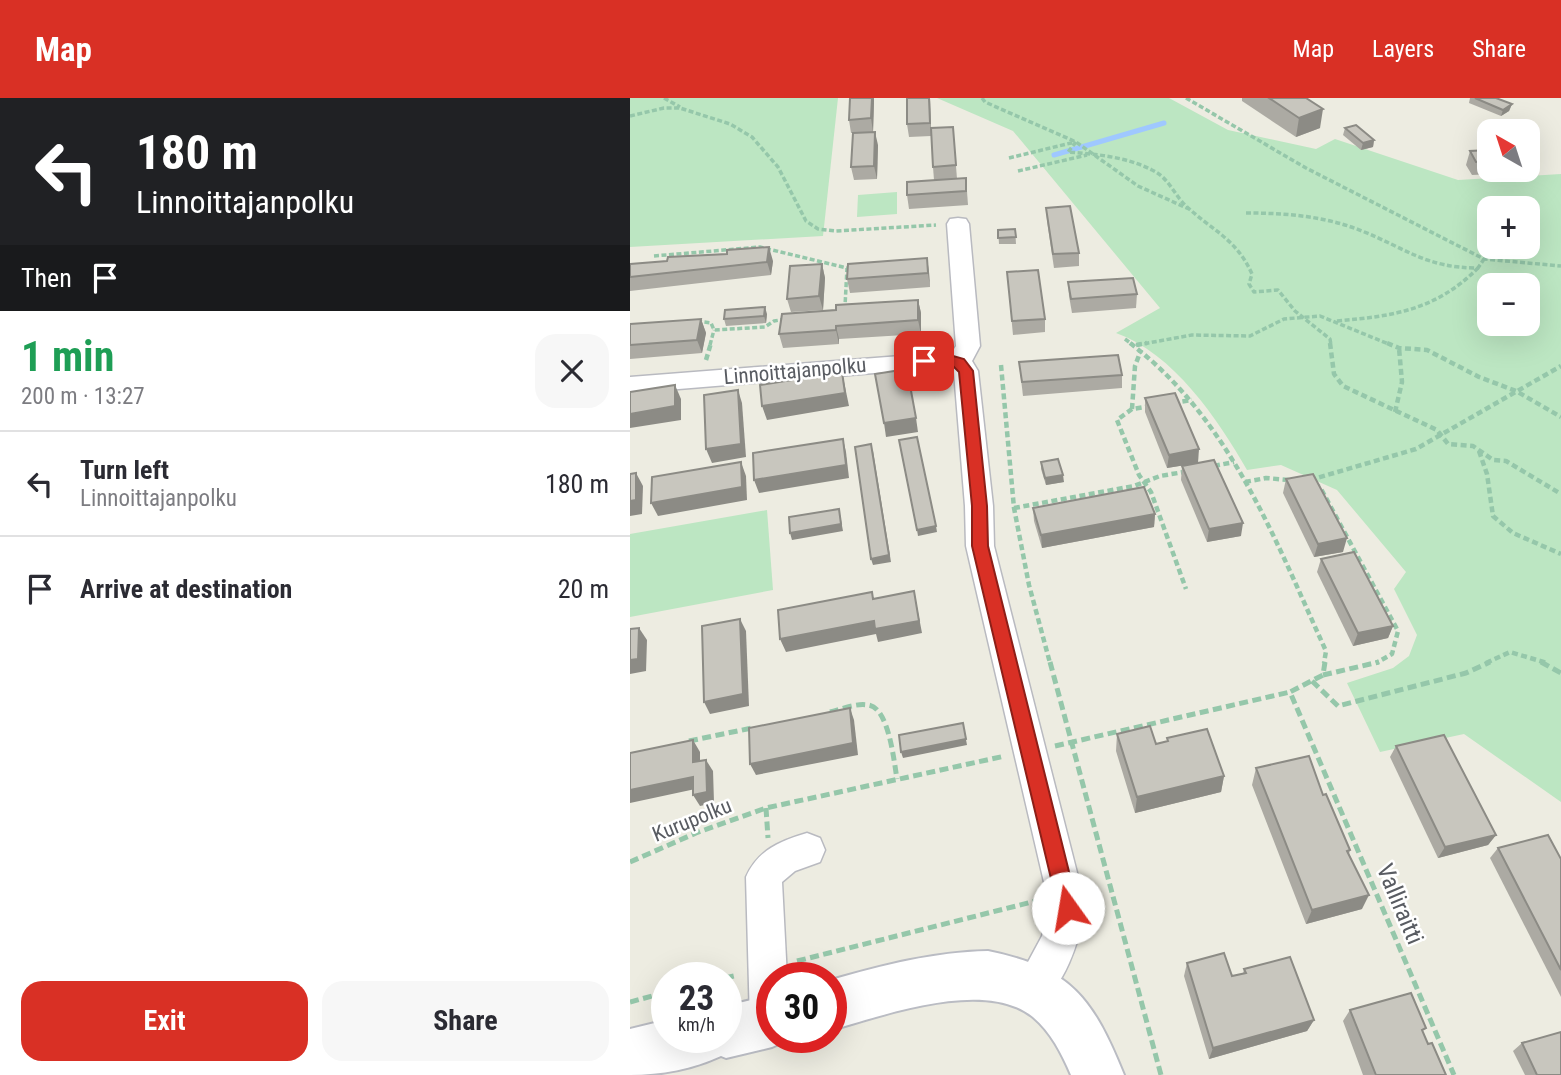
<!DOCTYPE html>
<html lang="en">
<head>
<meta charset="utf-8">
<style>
	body { margin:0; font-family:"Roboto Condensed",sans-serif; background:#f7f7f7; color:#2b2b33; height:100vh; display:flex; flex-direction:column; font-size:26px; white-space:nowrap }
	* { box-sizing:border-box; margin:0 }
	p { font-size:23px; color:#7c7c81 }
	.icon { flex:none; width:38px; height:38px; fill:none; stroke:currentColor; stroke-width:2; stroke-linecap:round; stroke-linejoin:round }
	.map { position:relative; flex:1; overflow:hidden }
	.side { display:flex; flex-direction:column; background:#fff; width:630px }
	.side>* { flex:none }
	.banner { background:#202124; color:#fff; overflow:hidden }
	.needle { width:46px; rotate:321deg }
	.tools { position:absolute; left:847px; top:21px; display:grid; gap:14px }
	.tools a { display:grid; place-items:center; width:63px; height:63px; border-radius:14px; background:#fff; box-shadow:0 7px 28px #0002; font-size:35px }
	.speed { position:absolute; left:21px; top:864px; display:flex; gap:14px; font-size:35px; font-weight:700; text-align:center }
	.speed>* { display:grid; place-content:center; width:91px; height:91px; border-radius:50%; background:#fff; box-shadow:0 7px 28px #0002; line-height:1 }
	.speed small { font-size:18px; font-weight:400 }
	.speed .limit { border:10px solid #d22; background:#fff; color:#111 }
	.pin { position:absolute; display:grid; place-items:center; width:60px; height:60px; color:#fff; margin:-30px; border-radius:14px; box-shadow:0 4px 10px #0006 }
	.me { position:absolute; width:77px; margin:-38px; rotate:347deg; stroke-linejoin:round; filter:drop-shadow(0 0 5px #0008) }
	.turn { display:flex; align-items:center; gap:24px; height:147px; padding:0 21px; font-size:32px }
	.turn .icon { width:91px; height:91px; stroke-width:2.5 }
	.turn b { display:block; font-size:49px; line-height:60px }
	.then { display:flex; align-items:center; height:66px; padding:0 21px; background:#0003; gap:14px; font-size:26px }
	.round { display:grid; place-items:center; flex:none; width:74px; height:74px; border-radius:21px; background:#f7f7f7 }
	.overview { display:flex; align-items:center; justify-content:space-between; height:119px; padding:0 21px }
	h1 { font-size:42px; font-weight:700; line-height:52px; color:#1e9e55 }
	.cta { display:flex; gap:14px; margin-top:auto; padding:14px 21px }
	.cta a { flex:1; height:80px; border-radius:21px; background:#d93025; color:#fff; font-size:28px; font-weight:700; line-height:80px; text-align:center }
	.cta a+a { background:#f7f7f7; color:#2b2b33 }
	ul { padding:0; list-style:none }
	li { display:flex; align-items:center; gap:21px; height:105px; padding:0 21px; border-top:2px solid #e1e1e2 }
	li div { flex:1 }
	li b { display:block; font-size:26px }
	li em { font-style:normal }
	header { display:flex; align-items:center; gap:42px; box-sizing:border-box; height:98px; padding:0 35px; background:#d93025; color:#fff }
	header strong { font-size:33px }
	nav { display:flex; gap:38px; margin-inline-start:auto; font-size:24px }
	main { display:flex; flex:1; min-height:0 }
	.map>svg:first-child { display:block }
	.green { fill:#bce6c2; fill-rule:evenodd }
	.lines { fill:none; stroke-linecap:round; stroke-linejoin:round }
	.stream { stroke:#9fc8ff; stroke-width:5 }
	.street-casing { stroke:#b9bac0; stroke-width:3 }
	.secondary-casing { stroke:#babcc3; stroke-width:4 }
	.path-far2 { stroke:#95c7aa; stroke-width:3.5; stroke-dasharray:5 2.5; stroke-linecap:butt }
	.path-far1 { stroke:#95c7aa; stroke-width:4.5; stroke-dasharray:6 3.5; stroke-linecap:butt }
	.path { stroke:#95c7aa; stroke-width:5; stroke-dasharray:9 4.5; stroke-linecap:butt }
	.street { fill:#fff; fill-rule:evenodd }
	.secondary { fill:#fff; fill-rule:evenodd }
	.wall { fill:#acaaa3 }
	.shaded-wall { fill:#8c8b85 }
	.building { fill:#c8c6be; stroke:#8c8b85; stroke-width:2 }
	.route { fill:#d93025; stroke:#8d1f18; stroke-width:2 }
	.labels { text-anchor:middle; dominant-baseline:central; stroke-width:5; stroke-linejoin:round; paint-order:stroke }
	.street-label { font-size:21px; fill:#595c62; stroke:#fff }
	.near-street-label { font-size:24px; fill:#595c62; stroke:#fff }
</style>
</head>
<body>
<header>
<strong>Map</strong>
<nav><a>Map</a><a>Layers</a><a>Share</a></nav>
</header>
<main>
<section class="side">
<div class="banner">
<div class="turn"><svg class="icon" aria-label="left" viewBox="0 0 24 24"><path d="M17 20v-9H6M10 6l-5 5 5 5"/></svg><div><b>180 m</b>Linnoittajanpolku</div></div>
<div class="then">Then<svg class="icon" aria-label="arrive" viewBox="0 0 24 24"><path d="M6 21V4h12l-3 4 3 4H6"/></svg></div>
</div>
<div class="overview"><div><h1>1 min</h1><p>200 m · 13:27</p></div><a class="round"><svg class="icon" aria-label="close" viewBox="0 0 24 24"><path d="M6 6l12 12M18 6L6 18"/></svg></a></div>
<ul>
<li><svg class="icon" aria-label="left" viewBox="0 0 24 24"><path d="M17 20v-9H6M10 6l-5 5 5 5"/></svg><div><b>Turn left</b><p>Linnoittajanpolku</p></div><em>180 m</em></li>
<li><svg class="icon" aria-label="arrive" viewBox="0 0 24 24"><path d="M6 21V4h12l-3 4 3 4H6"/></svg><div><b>Arrive at destination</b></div><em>20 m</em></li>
</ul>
<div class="cta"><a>Exit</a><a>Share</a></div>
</section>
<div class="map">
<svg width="931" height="977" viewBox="0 0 931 977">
	<rect width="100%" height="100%" fill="#edece1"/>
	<g class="green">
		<path d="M0 0H208L193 138 0 149Z"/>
		<path d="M307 0H539L598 32 686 51 705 41 828 82 931 76V704L834 636 750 654 717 585 763 570 779 558 787 537 764 491 776 474 707 392 651 367 617 372C588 321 543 255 486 235L530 210 383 33ZM859 110H898V149H859ZM859 187H898V226H859Z"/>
		<path d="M267 94V116L227 119 228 97Z"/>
		<path d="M137 412 143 492 0 519V436Z"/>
	</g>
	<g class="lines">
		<path class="stream" d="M424 57 534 25"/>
		<g class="street-casing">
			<g id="street">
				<path d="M328 120 336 121 339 126 350 248 342 263 348 273 363 408 364 448 456 810C449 841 435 894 404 907L390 902 385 888 412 838 420 810 336 448 335 408 324 274 317 269 0 295V279L322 254 326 248 317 126 320 121Z"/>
				<path d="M177 735 190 740 195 752 190 764 165 773 152 784 157 880H142V940H150L140 944 126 938 120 924 116 779C128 752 150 743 177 735Z"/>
			</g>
		</g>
		<g class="secondary-casing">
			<g id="secondary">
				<path d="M358 853C442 870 463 901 494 977H441C432 956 421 934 403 919 355 880 255 917 201 932V882C254 867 304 854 358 853Z"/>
				<path d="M142 897V940L160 941 142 949 96 960 91 958C63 971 31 977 0 977V931L37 922V940H96V908Z"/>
			</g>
		</g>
		<g class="path-far2">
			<path d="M34 0 50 9"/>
			<path d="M352 0 355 4 446 44 508 88 559 111"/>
			<path d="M556 0 676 70 854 161 931 168"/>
			<path d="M0 18 34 10H50L100 26 122 39 148 69 176 123 188 131 206 133 306 127"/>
			<path d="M446 44 438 54C466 56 497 59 522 72 538 79 544 96 555 107 581 132 606 140 622 176L619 186 624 194 648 192 665 213 700 241 701 247"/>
			<path d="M379 60 445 44"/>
			<path d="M388 73 457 57"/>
			<path d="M616 115C655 115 695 118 732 133 777 151 796 170 848 170L854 161"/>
			<path d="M24 158 130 149 217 170 215 208"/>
			<path d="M67 223 81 225 84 232 135 229 144 223 156 221"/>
			<path d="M707 223C764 218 806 212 848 170"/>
			<path d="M495 241 503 247"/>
			<path d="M80 247 84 232"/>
			<path d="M507 247 562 237 620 238 654 221 690 218 761 247"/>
		</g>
		<g class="path-far1">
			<path d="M500 245C601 322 645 442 696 553L694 565"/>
			<path d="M700 245 704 276 713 288 807 332 818 346 843 348 863 362 876 363 931 396"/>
			<path d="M757 245 769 250 797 252 849 279 886 293 931 319"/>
			<path d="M506 247 517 245"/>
			<path d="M76 262 81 245"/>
			<path d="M371 267 384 410 399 487 420 565"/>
			<path d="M543 305 562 302"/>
			<path d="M521 308 502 311 487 322 509 377 521 394 556 491"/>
			<path d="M502 311 505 268 511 252"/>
			<path d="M765 314 772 284 769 250"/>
			<path d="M849 353 857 376 863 418 883 435 931 456"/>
			<path d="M584 368 604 364"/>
			<path d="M680 382 786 351 931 268"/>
			<path d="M615 384 636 380 659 382"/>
			<path d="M684 387 690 389 768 533 762 556 746 565"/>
			<path d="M384 410 504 388 530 378 554 374"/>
			<path d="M856 565 880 554 917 565"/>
		</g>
		<g class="path">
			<path d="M420 564 531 977"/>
			<path d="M695 564 693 577 660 594 824 977"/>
			<path d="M911 564 931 575"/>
			<path d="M693 577 749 564"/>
			<path d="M682 583 708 608 836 575 860 564"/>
			<path d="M200 614C212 611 226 605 238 607 259 609 264 664 267 681"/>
			<path d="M59 643 122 630"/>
			<path d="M425 648 660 594"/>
			<path d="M136 710 138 740"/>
			<path d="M0 764 66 735 136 710 375 658"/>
			<path d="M167 863 406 803"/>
			<path d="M95 880 108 877"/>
			<path d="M0 904 37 894"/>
		</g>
		<use href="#street" class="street"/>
		<use href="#secondary" class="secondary"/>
	</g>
	<g class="wall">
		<path d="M277 0H300L301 38 279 39 277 26Z"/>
		<path d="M612 0H676L690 30 666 39 612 3Z"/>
		<path d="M840 0H866L882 6 879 13 871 18 839 5Z"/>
		<path d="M244 4 243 34 221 35 219 22Z"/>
		<path d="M323 29 327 81 304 82 303 69Z"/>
		<path d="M715 30 744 42 743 49 731 52 713 37Z"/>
		<path d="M248 47 247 81 224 82 221 69Z"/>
		<path d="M859 52V72H883L882 75 842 77 836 67 840 53Z"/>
		<path d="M336 80 338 107 279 111 277 97Z"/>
		<path d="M416 110 449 155V168L424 170 417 123Z"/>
		<path d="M385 131 386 146H369L368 132Z"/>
		<path d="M143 163 141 177 0 193V179Z"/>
		<path d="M192 166 195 180 193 212 161 214 157 201Z"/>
		<path d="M299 174 300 189 220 195 217 181Z"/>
		<path d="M377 174 415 221V234L383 237Z"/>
		<path d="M438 184 507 196 506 210 442 215 439 198Z"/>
		<path d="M288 202 291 215V236L209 241V246L153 250 149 236 206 212Z"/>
		<path d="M137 216 136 225 96 228 94 221Z"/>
		<path d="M71 221 76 235 72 255 0 261V226Z"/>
		<path d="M389 264 492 277V290L393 298Z"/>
		<path d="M515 300 568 365 537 370 515 314Z"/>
		<path d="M411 364 434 384 416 387 411 371Z"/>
		<path d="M552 368 611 438 577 444 551 382Z"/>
		<path d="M656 381 713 454 684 459 653 395Z"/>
		<path d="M403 410 525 416 524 429 412 450 404 423Z"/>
		<path d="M691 461 763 528 758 540 723 548 687 474Z"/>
		<path d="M487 636 526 646 537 643V640L594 678 591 694 505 715 486 653Z"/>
		<path d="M766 648 866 737 858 747 808 760 760 659Z"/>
		<path d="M626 670 693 697 720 752 719 756 732 811 676 826 622 687Z"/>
		<path d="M868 750 931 761V899L860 760Z"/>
		<path d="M557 865 602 878 613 876 614 871 684 922 677 933 579 961 554 878Z"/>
		<path d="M720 912 793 934 798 946 816 977H733L713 923Z"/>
		<path d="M892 945 931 977H895L883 953Z"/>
	</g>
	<g class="shaded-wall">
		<path d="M242 0H244V4L243 34 241 20Z"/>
		<path d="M299 0H300L301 38 300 25Z"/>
		<path d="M882 6 879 13 871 18 873 12Z"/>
		<path d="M693 11 690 30 666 39 669 20Z"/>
		<path d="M245 34 248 47 247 81 244 68Z"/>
		<path d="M744 42 743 49 731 52 733 45Z"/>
		<path d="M139 149 143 163 141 177 137 164Z"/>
		<path d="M297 160 299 174 300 189 298 175Z"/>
		<path d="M192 166 195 180 193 212 189 198Z"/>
		<path d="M288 202 291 215V236L288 222Z"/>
		<path d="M135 209 137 216 136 225 134 218Z"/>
		<path d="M71 221 76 235 72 255 67 242Z"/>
		<path d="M206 228 209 241V246L206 232Z"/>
		<path d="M212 274 219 308 137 322 132 308Z"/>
		<path d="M45 287 51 301V322L0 330V316Z"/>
		<path d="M108 292 112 305 116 359 82 365 76 351Z"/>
		<path d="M286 320 288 334 256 339 254 325Z"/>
		<path d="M213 341 216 354 219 380 129 395 124 382Z"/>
		<path d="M569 351 568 365 537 370 539 357Z"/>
		<path d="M243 353 261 464 243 467 241 461Z"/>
		<path d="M111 364 116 378 117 402 28 418 21 405Z"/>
		<path d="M6 375 13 388 12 416 0 418V403Z"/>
		<path d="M433 377 434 384 416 387 415 380Z"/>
		<path d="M209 411 213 433 162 442 160 435Z"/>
		<path d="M525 416 524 429 412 450 411 437Z"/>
		<path d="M613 425 611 438 577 444 579 431Z"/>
		<path d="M306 428 307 434 288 438 287 432Z"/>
		<path d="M717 440 713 454 684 459 688 446Z"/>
		<path d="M284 493 292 535 248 544 246 536 156 554 150 541Z"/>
		<path d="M110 521 116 533 119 608 80 616 74 604Z"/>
		<path d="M763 528 758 540 723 548 728 535Z"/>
		<path d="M9 530 17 542 16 573 0 576V562Z"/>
		<path d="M220 610 224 622 228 657 126 677 120 666Z"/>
		<path d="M333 625 337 647 273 660 271 654Z"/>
		<path d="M63 642 70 654V676L63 664Z"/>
		<path d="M76 662 83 673 84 705 70 708 63 697Z"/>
		<path d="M594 678 591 694 505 715 507 699Z"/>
		<path d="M63 679 70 690 0 705V692Z"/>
		<path d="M866 737 858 747 808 760 815 749Z"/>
		<path d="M739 797 732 811 676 826 682 812Z"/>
		<path d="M684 922 677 933 579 961 583 950Z"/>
	</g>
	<g class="building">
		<path d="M220 0H242L241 20 219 22Z"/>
		<path d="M277 0H299L300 25 277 26Z"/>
		<path d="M639 0H676L693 11 669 20Z"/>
		<path d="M845 0H866L882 6 873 12Z"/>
		<path d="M726 27 744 42 733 45 715 30Z"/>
		<path d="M323 29 326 67 303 69 301 30Z"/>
		<path d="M245 34 244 68 221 69 223 35Z"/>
		<path d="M859 52V63L846 64 840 53Z"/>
		<path d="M336 80V93L277 97V84Z"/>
		<path d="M440 108 449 155 423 156 416 110Z"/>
		<path d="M385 131 386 139 368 140V132Z"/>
		<path d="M139 149 137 164 0 179V166L37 163 38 159 97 156V152Z"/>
		<path d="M297 160 298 175 217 181 218 166Z"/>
		<path d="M192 166 189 198 157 201 160 168Z"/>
		<path d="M408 172 415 221 382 223 377 174Z"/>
		<path d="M503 180 507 196 441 201 438 184Z"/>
		<path d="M288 202V222L206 228V232L149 236 152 216 206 212V207Z"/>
		<path d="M135 209 134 218 94 221 95 212Z"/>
		<path d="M71 221 67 242 0 247V226Z"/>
		<path d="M488 257 492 277 392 284 389 264Z"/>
		<path d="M277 271 286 320 254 325 245 276Z"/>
		<path d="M212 274 215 295 132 308 130 287Z"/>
		<path d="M45 287V308L0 316V294Z"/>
		<path d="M108 292 111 346 76 351 74 297Z"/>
		<path d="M545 295 569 351 539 357 515 300Z"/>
		<path d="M287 339 306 428 287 432 269 342Z"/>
		<path d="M213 341 216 367 124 382 123 355Z"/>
		<path d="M241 346 259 457 241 461 225 349Z"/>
		<path d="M428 361 433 377 415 380 411 364Z"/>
		<path d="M584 362 613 425 579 431 552 368Z"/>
		<path d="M111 364 112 389 21 405 22 379Z"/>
		<path d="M6 375V402L0 403V376Z"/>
		<path d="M683 376 717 440 688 446 656 381Z"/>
		<path d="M514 389 525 416 411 437 403 410Z"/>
		<path d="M209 411 211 426 160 435 159 419Z"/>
		<path d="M724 454 763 528 728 535 691 461Z"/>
		<path d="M284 493 289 523 245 531 244 523 150 541 148 512 242 494 243 501Z"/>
		<path d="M110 521 113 596 74 604 72 528Z"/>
		<path d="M9 530 8 561 0 562V531Z"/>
		<path d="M220 610 223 645 120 666 119 630Z"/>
		<path d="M333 625 336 641 271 654 269 637Z"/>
		<path d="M520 628 526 646 538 643 537 640 577 631 594 678 507 699 487 636Z"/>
		<path d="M814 637 866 737 815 749 766 648Z"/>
		<path d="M63 642V664L76 662 77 694 63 697V679L0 692V655Z"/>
		<path d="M679 658 693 697 696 696 720 752 717 753 739 797 682 812 626 670Z"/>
		<path d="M918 737 931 761V872L868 750Z"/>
		<path d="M594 855 602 878 616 875 614 871 660 859 684 922 583 950 557 865Z"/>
		<path d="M781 895 796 930 792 932 798 946 802 945 816 977H746L720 912Z"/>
		<path d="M931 934V977H907L892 945Z"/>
	</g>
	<path class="route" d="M323 258 334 261 343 273 357 408 358 448 448 810 445 817 438 820 431 817 428 810 342 448V408L329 274 322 267H294L288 263 294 259Z"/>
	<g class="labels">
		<g class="street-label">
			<text transform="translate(165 273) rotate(-5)">Linnoittajanpolku</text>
			<text transform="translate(62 722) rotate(-22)">Kurupolku</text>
		</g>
		<g class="near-street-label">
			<text transform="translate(770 806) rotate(67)">Valliraitti</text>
		</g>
	</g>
</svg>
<div class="tools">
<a><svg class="needle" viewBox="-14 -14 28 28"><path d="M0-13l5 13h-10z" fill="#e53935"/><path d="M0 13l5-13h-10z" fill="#7c7c81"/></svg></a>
<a>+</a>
<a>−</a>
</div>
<div class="speed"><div>23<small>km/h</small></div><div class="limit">30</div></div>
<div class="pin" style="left:294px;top:263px;background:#d93025"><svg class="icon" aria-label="arrive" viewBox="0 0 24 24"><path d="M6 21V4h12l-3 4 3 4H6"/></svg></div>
<svg class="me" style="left:438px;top:810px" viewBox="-20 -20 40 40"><circle r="19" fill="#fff"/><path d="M0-13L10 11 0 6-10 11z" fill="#d93025"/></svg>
</div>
</main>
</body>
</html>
